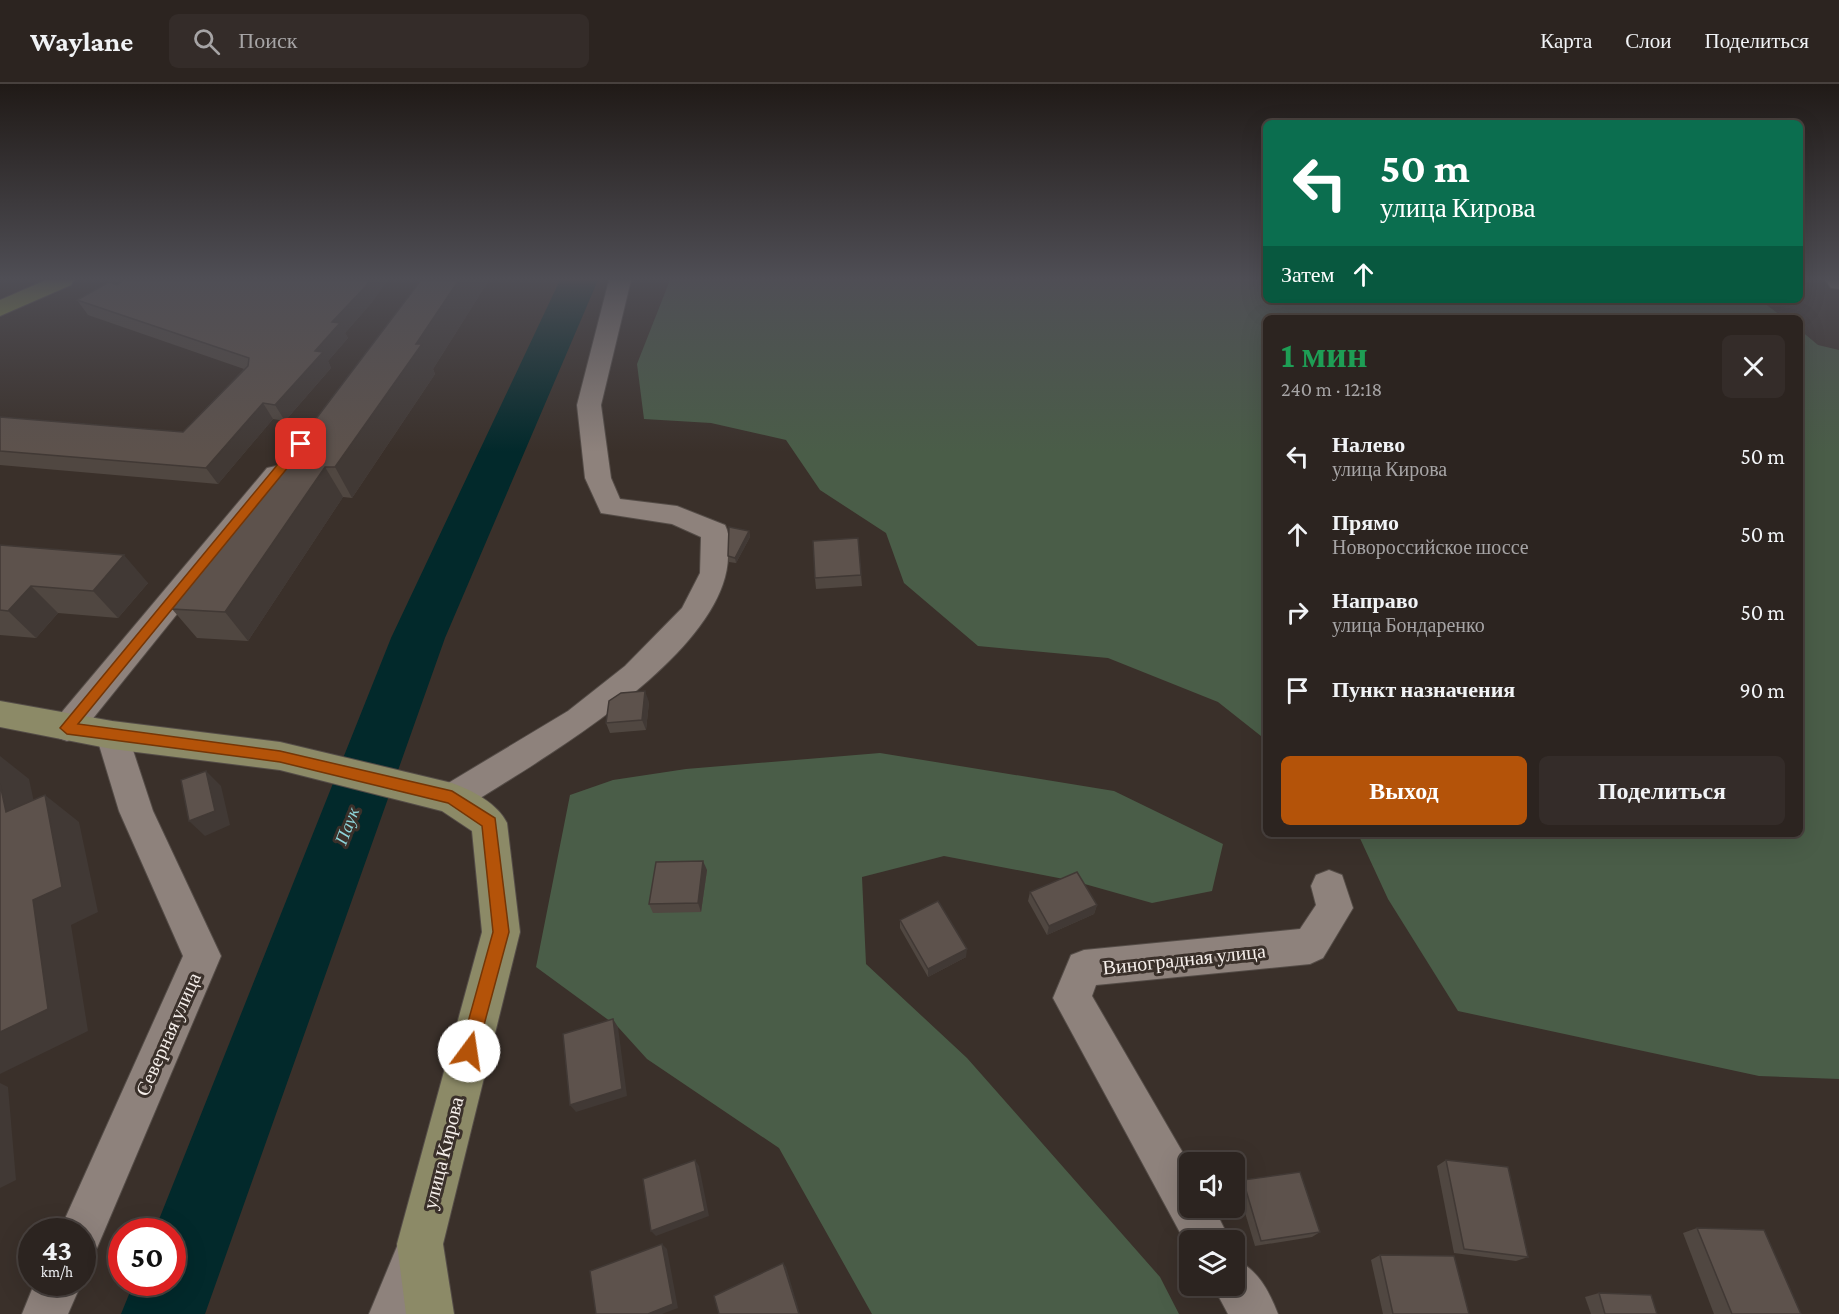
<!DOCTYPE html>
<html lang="ru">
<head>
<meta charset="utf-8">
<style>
	body { margin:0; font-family:"Crimson Pro",serif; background:#342c29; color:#f1f3f6; height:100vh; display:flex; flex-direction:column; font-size:22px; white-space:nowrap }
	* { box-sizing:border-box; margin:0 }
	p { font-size:20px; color:#a6a4a5 }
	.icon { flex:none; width:33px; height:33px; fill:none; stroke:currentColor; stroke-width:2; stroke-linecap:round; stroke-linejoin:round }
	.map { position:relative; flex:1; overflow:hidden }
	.sheet { position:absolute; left:1263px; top:231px; width:540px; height:522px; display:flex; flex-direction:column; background:#2c2420; border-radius:9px; box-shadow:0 6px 24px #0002,0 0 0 2px #48413e }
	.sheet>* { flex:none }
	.top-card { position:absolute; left:1263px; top:36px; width:540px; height:183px; border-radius:9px; box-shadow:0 6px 24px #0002,0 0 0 2px #48413e; background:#0b6e4f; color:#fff; overflow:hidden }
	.controls { position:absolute; left:1179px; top:1068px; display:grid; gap:12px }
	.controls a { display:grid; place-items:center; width:66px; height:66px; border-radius:9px; background:#2c2420; box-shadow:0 6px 24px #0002,0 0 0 2px #48413e; font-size:30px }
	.speed { position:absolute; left:18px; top:1134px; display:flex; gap:12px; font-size:30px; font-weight:700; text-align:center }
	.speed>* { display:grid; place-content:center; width:78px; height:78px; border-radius:50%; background:#2c2420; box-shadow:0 6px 24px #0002,0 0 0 2px #48413e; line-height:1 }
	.speed small { font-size:15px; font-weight:400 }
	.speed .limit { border:9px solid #d22; background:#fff; color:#111 }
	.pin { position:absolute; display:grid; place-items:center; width:51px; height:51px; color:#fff; margin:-26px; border-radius:12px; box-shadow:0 3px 9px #0006 }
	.me { position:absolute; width:66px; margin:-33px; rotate:14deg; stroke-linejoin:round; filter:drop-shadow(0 0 4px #0008) }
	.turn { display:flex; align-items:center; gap:21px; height:126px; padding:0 18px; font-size:27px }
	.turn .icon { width:78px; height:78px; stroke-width:2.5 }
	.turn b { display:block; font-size:42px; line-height:51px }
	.then { display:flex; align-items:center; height:57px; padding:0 18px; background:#0003; gap:12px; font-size:22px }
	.round { display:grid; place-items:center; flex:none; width:63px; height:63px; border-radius:9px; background:#342c29 }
	.summary { display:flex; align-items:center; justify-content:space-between; height:102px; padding:0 18px }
	h1 { font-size:36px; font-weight:700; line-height:45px; color:#1e9e55 }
	.action { display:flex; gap:12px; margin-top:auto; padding:12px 18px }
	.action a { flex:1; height:69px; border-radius:9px; background:#b45309; color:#fff; font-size:24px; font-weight:700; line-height:69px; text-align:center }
	.action a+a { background:#342c29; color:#f1f3f6 }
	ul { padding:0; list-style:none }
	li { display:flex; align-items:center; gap:18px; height:78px; padding:0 18px }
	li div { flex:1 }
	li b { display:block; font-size:22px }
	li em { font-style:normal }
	header { display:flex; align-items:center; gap:36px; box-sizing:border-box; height:84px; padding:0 30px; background:#2c2420; border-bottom:2px solid #48413e }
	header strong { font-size:28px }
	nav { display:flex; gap:33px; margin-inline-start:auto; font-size:21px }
	.search { width:420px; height:54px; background:#342c29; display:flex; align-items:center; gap:15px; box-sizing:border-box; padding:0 21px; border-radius:9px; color:#a6a4a5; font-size:22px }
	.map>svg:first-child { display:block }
	.forest { fill:#4a5d48 }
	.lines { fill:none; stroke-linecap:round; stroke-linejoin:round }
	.river { fill:#02292b; fill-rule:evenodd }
	.minor-casing { stroke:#544c47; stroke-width:2 }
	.secondary-casing { stroke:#544c47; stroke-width:2 }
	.trunk-casing { stroke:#544c47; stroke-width:2 }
	.minor { fill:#8e827c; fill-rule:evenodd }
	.secondary { fill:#8c8a67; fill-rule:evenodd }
	.trunk { fill:#8a9645; fill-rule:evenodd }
	.wall { fill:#504741 }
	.shaded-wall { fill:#413935 }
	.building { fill:#5d524c; stroke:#413935; stroke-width:1.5 }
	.route { fill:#b45309; stroke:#753606; stroke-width:1.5 }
	.labels { text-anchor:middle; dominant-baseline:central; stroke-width:6; stroke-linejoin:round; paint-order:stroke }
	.water-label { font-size:18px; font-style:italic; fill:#8dd4d9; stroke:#3a302a }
	.near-street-label { font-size:20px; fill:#f6efeb; stroke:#3a302a }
</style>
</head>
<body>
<header>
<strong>Waylane</strong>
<div class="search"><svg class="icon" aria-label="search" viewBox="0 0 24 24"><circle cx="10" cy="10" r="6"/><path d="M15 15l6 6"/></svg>Поиск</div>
<nav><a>Карта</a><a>Слои</a><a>Поделиться</a></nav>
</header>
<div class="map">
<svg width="1839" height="1230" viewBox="0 0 1839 1230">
	<rect width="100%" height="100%" fill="#3a302a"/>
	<g class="forest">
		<path d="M670 196H1266V216H1760L1784 234H1266V656L1218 618 1108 574 978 562 904 499 886 449 820 406 786 356 711 339 644 335 637 280Z"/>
		<path d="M1800 246 1818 261 1839 266V995L1759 992 1458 927 1388 815 1358 750H1800Z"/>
		<path d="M880 669 1114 707 1223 760 1212 807 1152 819 1074 797 944 772 862 793 866 880 967 974 1160 1193 1179 1230H872L779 1064 647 975 618 943 536 883 570 711 613 696 686 685Z"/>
	</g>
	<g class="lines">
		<path class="river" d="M560 196H598L445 554 205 1230H121L134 1198H172V1148H154L391 554Z"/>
		<g class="minor-casing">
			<g id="minor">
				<path d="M609 196H631L601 321 611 394 620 415 677 422 725 441C730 451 729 461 728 472 727 570 539 677 464 724L452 728 440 724 435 714 440 704 568 627 625 582 682 524 700 489 701 453 672 440 601 429 585 394 577 321Z"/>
				<path d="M1825 196H1839V205L1831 204Z"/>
				<path d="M276 382 285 384 289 390 285 396 78 653 67 657 56 653 51 644 56 635 267 384Z"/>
				<path d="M112 638 123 642 128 651 153 727 221 872 97 1164 82 1170V1148H59L183 872 119 727 96 651 101 642Z"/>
				<path d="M1329 786 1342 791 1353 824 1323 874 1310 880 1096 901 1092 912 1190 1081V1124H1214L1230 1156H1190V1167L1053 914 1071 871 1084 866 1300 845 1316 821 1311 802 1316 791Z"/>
				<path d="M419 1142 435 1148 441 1164 415 1230H369L403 1148Z"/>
				<path d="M1234 1175C1258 1185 1269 1207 1278 1230H1228L1213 1202H1234Z"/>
				<path d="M35 1198H82L68 1230H22Z"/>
			</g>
		</g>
		<g class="secondary-casing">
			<path id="secondary" d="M0 617 112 637 280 658 452 699C472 706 498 720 507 739L520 848 443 1160 454 1230H406L397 1160 482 848 472 747 442 727 280 686 112 665 0 643Z"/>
		</g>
		<g class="trunk-casing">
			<path id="trunk" d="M46 196H74L71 201 0 232V216Z"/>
		</g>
		<use href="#minor" class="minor"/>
		<use href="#secondary" class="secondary"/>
		<use href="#trunk" class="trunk"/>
	</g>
	<g class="wall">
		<path d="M421 196H489L433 285 435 290 352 414 343 413 248 557 197 554 172 525Z"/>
		<path d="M117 201 373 217 345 249 348 254 328 277 331 284 285 337 273 335 218 400 0 381V333L183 348 244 285 88 231 77 216Z"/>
		<path d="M749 447 750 453 736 479 729 478 728 472Z"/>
		<path d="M858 454 862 502 816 505 815 494Z"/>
		<path d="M0 461 148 499 118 534 58 529 36 554 0 551Z"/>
		<path d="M649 618 646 646 610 649 606 639Z"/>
		<path d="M707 786 701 828 653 829 649 820Z"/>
		<path d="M1030 808 1097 821 1094 830 1047 851 1028 817Z"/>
		<path d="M900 836 966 873 928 893 900 844Z"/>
		<path d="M1446 1076 1528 1173 1516 1177 1454 1169 1437 1082Z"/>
		<path d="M1243 1096 1320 1148 1312 1153 1255 1162 1237 1102Z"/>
		<path d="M1697 1144 1801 1230H1714L1683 1149Z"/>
		<path d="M1380 1171 1469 1230H1383L1371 1176Z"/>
		<path d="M1599 1209 1657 1230H1591L1585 1213Z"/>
	</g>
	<g class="shaded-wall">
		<path d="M370 196H388L373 217 345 249 348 254 328 277 331 284 285 337 275 321 315 267 332 238Z"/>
		<path d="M459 196H489L433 285 435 290 352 414 335 383Z"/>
		<path d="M263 319 273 335 218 400 206 384Z"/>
		<path d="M325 383 343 413 248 557 225 528Z"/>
		<path d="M749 447 750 453 736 479 735 474Z"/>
		<path d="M124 471 148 499 118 534 93 507Z"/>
		<path d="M31 502 58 529 36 554 8 527Z"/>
		<path d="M645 607 649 618 646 646 642 636Z"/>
		<path d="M0 672 29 695 42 755 6 728 0 700Z"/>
		<path d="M206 687 221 702 230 741 205 752 189 737Z"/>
		<path d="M45 711 79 738 98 828 71 841 88 947 0 990V948L33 816Z"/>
		<path d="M703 777 707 786 701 828 698 819Z"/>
		<path d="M1097 821 1094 830 1047 851 1049 842Z"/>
		<path d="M967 865 966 873 928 893V885Z"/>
		<path d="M613 935 618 943 627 1012 576 1028 570 1021Z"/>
		<path d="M0 999 8 1003 16 1096 0 1104Z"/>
		<path d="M695 1076 699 1082 709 1132 656 1152 651 1147Z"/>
		<path d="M662 1160 667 1165 678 1224 662 1230H648Z"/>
		<path d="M783 1179 786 1183 800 1230H799Z"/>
	</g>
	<g class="building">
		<path d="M124 196H370L366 202 332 238 340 239 315 267 323 268 275 321 263 319 206 384 0 367V333L183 348 248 282 249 274 77 216 109 198 117 201Z"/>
		<path d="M421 196H459L416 260H422L335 383H325L225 528 172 525Z"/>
		<path d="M729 443 749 447 735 474 728 472Z"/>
		<path d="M858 454 861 491 815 494 813 457Z"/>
		<path d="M0 461 124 471 93 507 31 502 8 527 0 526Z"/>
		<path d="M645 607 642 636 606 639 609 617 621 609Z"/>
		<path d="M206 687 215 727 189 737 181 696Z"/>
		<path d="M0 700 6 728 45 711 62 803 33 816 48 925 0 948Z"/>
		<path d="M703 777 698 819 649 820 656 778Z"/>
		<path d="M1077 788 1097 821 1049 842 1030 808Z"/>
		<path d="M938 817 967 865 928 885 900 836Z"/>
		<path d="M613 935 622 1005 570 1021 563 950Z"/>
		<path d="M695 1076 705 1127 651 1147 643 1095Z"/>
		<path d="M1446 1076 1508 1083 1528 1173 1464 1165Z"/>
		<path d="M1300 1088 1320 1148 1261 1157 1243 1096Z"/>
		<path d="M1697 1144 1764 1146 1801 1230H1732Z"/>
		<path d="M662 1160 673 1220 648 1230H596L590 1187Z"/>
		<path d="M1380 1171 1454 1172 1469 1230H1393Z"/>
		<path d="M783 1179 799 1230H719L714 1212Z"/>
		<path d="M1599 1209 1651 1211 1657 1230H1605Z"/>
	</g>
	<linearGradient id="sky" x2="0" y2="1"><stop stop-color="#201a17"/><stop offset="0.53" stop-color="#4f4e55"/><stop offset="1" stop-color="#4f4e55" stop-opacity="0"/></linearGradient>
	<rect width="1839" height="368" fill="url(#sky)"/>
	<path class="route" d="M297 357 307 360 78 640 280 667 452 707 495 734 509 848 477 967 475 973 469 975 463 973 460 967 493 848 482 742 448 719 280 678 67 650 60 644Z"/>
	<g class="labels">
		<g class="water-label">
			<text transform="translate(347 742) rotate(-69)">Паук</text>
		</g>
		<g class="near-street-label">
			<text transform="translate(1184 875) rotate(-6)">Виноградная улица</text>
			<text transform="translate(168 950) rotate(-66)">Северная улица</text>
			<text transform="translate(443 1069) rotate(-76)">улица Кирова</text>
		</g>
	</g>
</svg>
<div class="controls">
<a><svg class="icon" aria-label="sound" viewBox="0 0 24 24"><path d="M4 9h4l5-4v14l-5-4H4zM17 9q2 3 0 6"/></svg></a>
<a><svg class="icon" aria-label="layers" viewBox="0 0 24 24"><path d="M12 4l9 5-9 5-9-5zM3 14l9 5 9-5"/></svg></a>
</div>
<div class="speed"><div>43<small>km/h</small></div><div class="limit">50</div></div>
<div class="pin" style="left:301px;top:360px;background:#d93025"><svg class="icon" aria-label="arrive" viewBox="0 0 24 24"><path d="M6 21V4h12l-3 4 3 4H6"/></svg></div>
<svg class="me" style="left:469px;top:967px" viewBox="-20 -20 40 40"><circle r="19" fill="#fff"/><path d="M0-13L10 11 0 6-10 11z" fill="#b45309"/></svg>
<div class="top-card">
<div class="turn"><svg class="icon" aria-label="left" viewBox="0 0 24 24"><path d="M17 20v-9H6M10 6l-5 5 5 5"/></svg><div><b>50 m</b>улица Кирова</div></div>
<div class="then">Затем<svg class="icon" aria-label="ahead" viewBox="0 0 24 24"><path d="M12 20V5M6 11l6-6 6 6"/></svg></div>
</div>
<section class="sheet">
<div class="summary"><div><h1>1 мин</h1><p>240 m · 12:18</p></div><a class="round"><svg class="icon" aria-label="close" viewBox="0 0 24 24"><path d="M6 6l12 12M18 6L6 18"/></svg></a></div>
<ul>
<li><svg class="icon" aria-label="left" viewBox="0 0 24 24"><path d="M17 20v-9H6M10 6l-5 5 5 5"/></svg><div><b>Налево</b><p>улица Кирова</p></div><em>50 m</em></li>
<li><svg class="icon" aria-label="ahead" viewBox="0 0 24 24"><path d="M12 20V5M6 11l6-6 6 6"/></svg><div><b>Прямо</b><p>Новороссийское шоссе</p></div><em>50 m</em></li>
<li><svg class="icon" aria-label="right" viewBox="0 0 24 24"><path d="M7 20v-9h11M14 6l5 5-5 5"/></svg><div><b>Направо</b><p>улица Бондаренко</p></div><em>50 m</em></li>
<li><svg class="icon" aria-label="arrive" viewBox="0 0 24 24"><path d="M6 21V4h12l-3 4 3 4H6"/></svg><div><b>Пункт назначения</b></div><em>90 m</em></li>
</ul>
<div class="action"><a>Выход</a><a>Поделиться</a></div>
</section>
</div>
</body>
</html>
